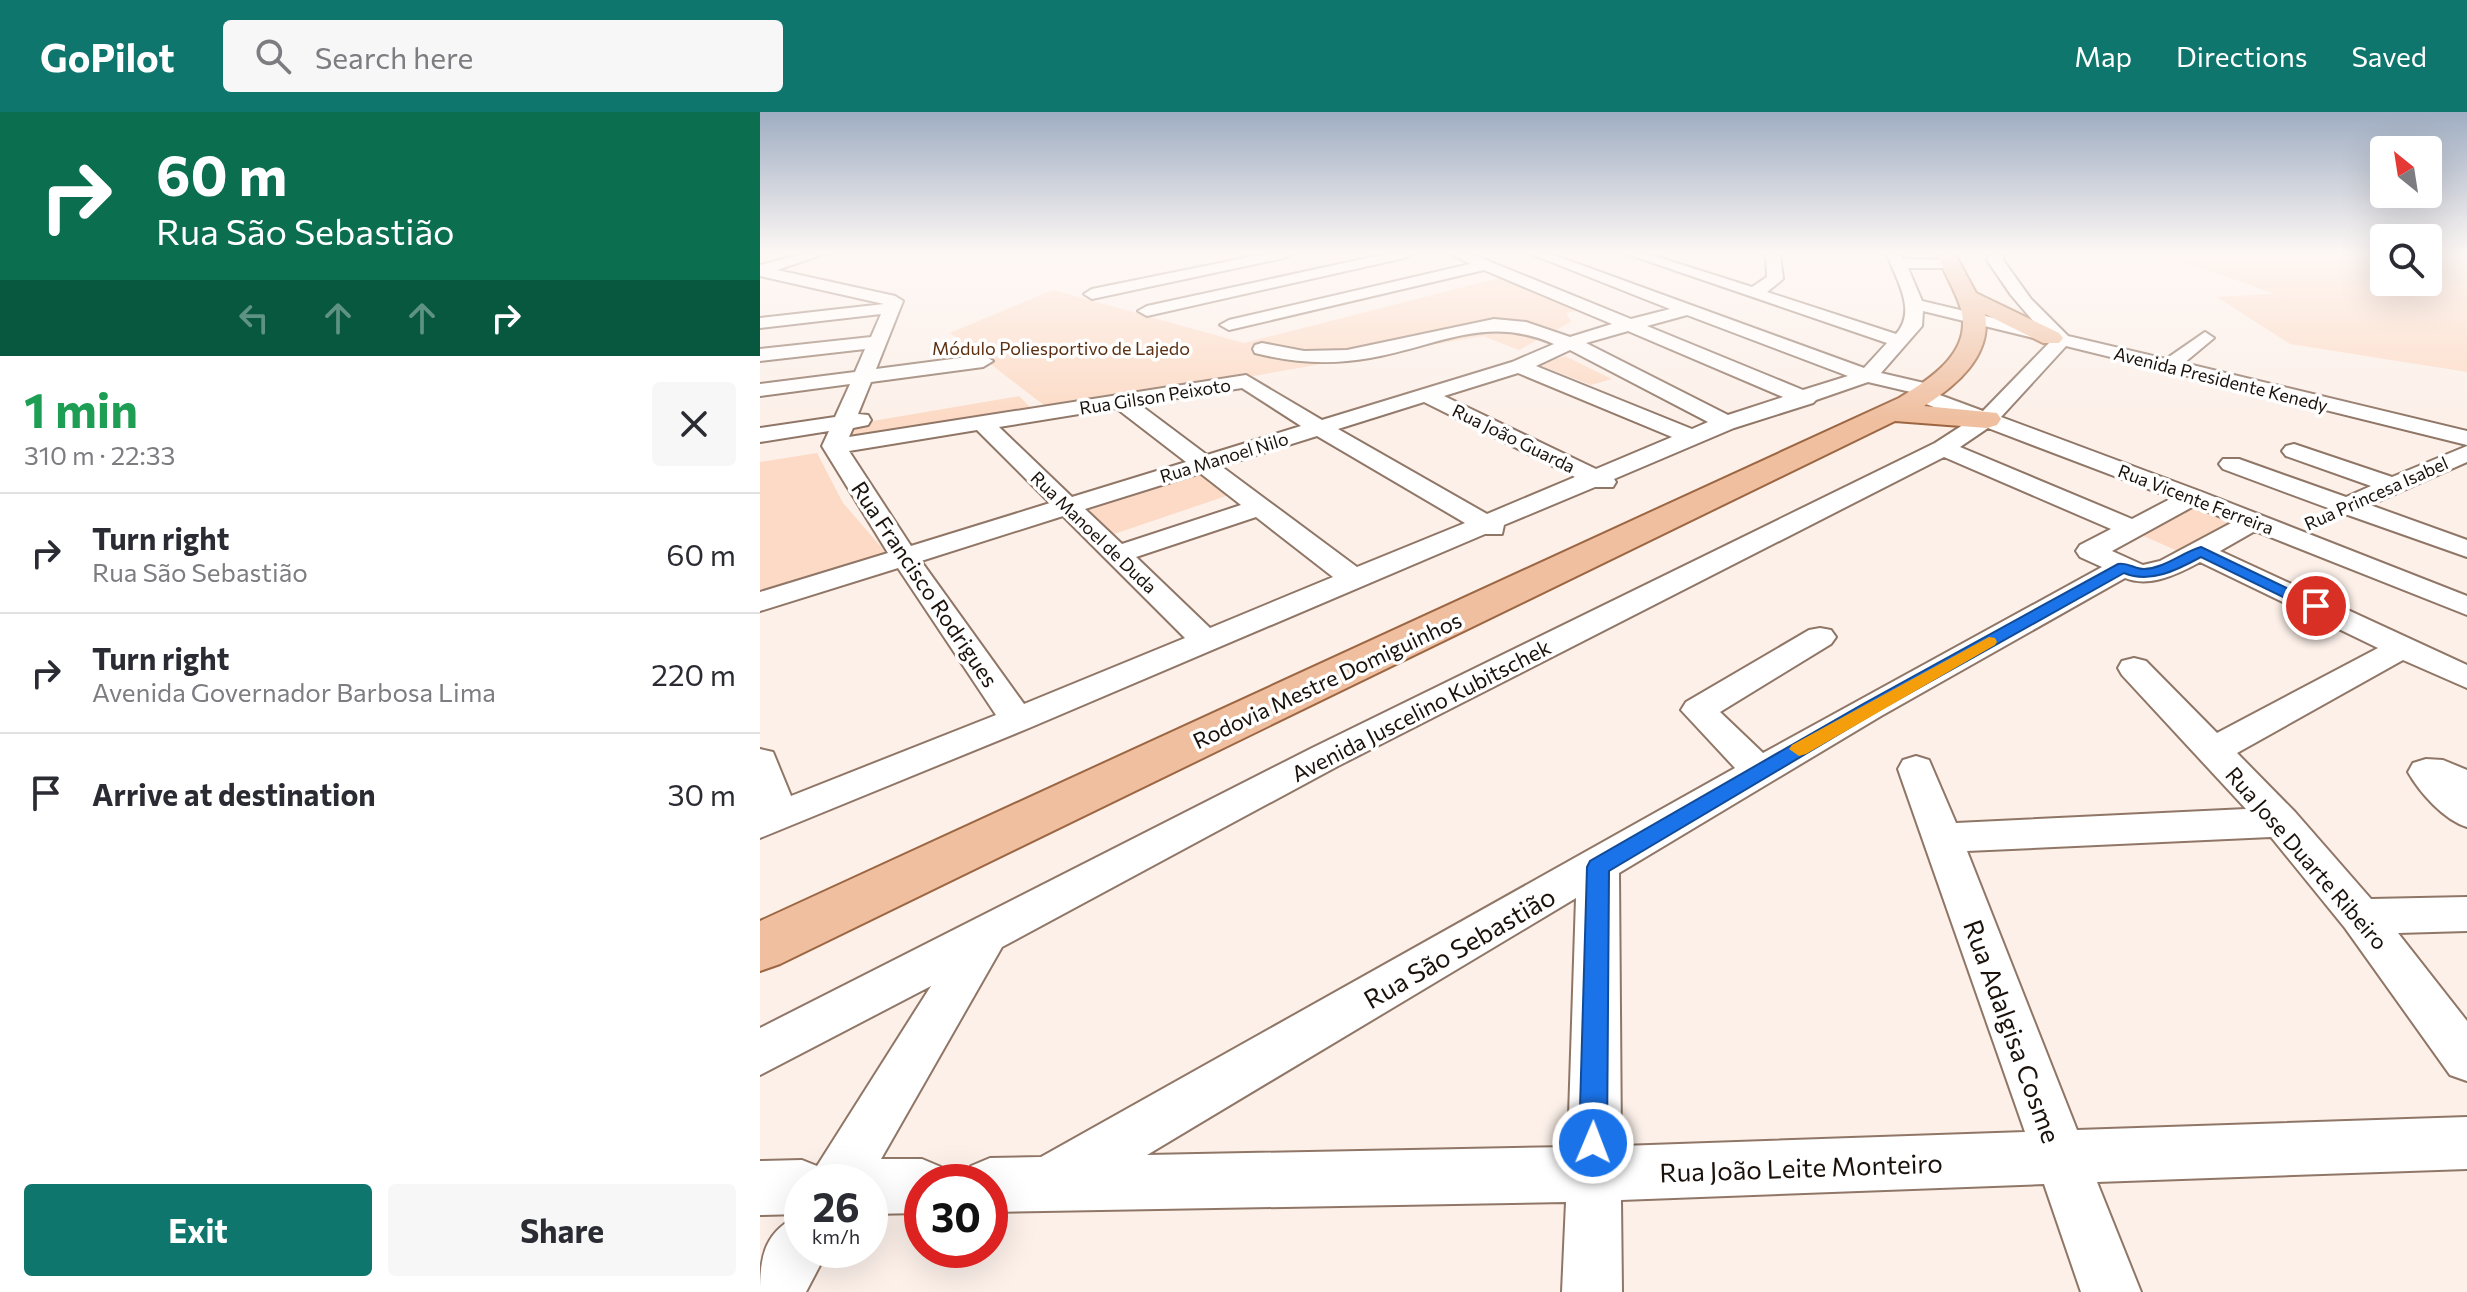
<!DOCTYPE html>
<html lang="en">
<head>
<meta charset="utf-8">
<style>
	body { margin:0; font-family:Commissioner,sans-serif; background:#f7f7f7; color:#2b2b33; height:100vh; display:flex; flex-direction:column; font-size:30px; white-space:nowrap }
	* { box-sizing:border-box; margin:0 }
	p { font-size:26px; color:#7c7c81 }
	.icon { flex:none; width:44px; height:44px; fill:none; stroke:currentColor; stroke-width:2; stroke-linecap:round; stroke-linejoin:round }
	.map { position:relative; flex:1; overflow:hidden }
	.panel { display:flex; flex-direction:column; background:#fff; width:760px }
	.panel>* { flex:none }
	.top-card { background:#0b6e4f; color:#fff; overflow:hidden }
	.needle { width:52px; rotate:330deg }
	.tools { position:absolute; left:1610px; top:24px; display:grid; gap:16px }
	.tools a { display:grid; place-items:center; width:72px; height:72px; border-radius:8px; background:#fff; box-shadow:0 8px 32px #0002; font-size:40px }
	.speed { position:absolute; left:24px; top:1052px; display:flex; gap:16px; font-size:40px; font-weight:700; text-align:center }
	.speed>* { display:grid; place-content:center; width:104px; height:104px; border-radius:50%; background:#fff; box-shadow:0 8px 32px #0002; line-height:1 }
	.speed small { font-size:20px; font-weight:400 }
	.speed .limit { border:12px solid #d22; background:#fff; color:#111 }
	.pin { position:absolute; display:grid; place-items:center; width:68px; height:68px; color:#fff; margin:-34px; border:4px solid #fff; border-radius:50%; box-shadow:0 2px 8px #0007 }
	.me { position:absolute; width:88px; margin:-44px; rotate:1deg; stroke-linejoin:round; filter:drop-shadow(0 0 6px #0008) }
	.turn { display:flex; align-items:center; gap:28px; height:168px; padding:0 24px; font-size:36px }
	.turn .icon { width:104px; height:104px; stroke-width:2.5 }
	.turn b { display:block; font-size:56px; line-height:68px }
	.lanes { display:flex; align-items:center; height:76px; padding:0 24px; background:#0003; justify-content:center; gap:40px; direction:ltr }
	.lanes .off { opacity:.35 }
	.round { display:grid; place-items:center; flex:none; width:84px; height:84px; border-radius:8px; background:#f7f7f7 }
	.headline { display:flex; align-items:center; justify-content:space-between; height:136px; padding:0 24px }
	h1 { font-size:48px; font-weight:700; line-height:60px; color:#1e9e55 }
	.button { display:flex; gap:16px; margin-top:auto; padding:16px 24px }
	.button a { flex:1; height:92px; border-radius:8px; background:#0f766e; color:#fff; font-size:32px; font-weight:700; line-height:92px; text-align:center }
	.button a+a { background:#f7f7f7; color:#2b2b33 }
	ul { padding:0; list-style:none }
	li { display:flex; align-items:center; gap:24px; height:120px; padding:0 24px; border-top:2px solid #e1e1e2 }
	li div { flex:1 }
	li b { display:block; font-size:30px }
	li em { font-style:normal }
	header { display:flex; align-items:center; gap:48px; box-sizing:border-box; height:112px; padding:0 40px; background:#0f766e; color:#fff }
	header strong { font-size:38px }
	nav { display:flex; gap:44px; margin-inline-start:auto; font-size:28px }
	.search { width:560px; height:72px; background:#f7f7f7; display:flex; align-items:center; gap:20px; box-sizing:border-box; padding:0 28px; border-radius:8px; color:#7c7c81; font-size:30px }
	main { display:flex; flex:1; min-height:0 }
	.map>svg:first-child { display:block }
	.green { fill:#fcdac5 }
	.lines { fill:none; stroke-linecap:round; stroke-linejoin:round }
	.minor-casing { stroke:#907666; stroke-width:4 }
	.major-casing { stroke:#9d6642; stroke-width:4 }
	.minor { fill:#fff; fill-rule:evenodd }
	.major { fill:#efbfa0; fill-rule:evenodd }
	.route { fill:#1a73e8; stroke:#114b97; stroke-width:2 }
	.slow { fill:#f59e0b }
	.labels { text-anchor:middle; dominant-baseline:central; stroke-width:7; stroke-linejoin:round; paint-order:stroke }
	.far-park-label { font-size:18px; fill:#5c3011; stroke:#fff }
	.far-street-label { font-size:18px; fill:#1a110b; stroke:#fff }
	.street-label { font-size:22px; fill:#1a110b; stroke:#fff }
	.near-street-label { font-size:26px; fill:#1a110b; stroke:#fff }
</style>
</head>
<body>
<header>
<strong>GoPilot</strong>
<div class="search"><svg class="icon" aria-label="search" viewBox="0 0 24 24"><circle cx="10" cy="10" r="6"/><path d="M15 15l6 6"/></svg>Search here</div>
<nav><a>Map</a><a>Directions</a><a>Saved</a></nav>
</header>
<main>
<section class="panel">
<div class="top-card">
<div class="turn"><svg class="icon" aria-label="right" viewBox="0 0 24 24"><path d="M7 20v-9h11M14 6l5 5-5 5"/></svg><div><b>60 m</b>Rua São Sebastião</div></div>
<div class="lanes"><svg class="icon off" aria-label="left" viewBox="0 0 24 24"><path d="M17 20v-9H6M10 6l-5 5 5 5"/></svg><svg class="icon off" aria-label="ahead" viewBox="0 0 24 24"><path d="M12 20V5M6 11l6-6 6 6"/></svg><svg class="icon off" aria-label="ahead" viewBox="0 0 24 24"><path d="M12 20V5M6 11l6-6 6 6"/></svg><svg class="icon" aria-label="right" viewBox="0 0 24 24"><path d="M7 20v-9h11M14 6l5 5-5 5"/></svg></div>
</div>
<div class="headline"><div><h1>1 min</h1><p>310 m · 22:33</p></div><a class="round"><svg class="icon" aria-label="close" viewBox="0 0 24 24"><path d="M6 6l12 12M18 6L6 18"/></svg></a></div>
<ul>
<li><svg class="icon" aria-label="right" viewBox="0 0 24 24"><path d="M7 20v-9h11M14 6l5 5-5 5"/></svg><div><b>Turn right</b><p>Rua São Sebastião</p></div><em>60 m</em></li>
<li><svg class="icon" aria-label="right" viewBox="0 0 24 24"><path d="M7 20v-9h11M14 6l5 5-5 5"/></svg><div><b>Turn right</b><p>Avenida Governador Barbosa Lima</p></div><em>220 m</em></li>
<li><svg class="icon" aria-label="arrive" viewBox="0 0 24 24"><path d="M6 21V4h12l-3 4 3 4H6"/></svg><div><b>Arrive at destination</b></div><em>30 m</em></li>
</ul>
<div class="button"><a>Exit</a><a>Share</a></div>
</section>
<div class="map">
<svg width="1707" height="1180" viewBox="0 0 1707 1180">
	<rect width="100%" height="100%" fill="#fcf0e9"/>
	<g class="green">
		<path d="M1388 142H1624V170H1668V142H1707V260L1530 232 1457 185 1515 182 1456 161Z"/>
		<path d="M747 164 823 198 806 201 811 210 759 238 723 224 493 264 484 262 285 294 190 221 293 178 484 231Z"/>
		<path d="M805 244 852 267 831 273 779 253Z"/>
		<path d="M259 284 273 298 87 328 95 312Z"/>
		<path d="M57 341 83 391 129 444 0 482V350Z"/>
		<path d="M439 356 472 382 351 423 324 392Z"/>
		<path d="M1437 391 1481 409 1422 441 1377 421Z"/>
	</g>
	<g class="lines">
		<g class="minor-casing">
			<g id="minor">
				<path d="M42 142H64L17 158 135 184 143 189 116 257 223 243 233 249 223 255 111 270 98 302 108 303 111 308 108 313 93 316 89 325 486 263 562 308 752 250 794 232C725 202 679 234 610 246 571 253 534 251 495 241L493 237 495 233 502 231 544 239 587 238 734 207 766 210 810 225 852 212 724 158 469 218 460 213 469 208 710 152 692 142H711L871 207 910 197 771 142H791L1104 256 1127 231 867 142H888L992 175 1007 165 1006 142H1020L1023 167 1007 180 1136 222C1158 198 1135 166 1127 142H1141L1143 147 1191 148 1196 150V156H1148L1162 189 1280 217 1251 183 1227 148 1230 142H1244L1243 148 1271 187 1308 224 1406 247 1445 220 1454 226 1424 251 1707 319V333L1306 234 1241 305 1442 380 1707 484V503L1495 419 1460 439 1707 553V576L1643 548 1477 641 1535 700 1611 787 1707 785V819L1638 821 1707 909V969L1690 963 1585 816 1511 725 1207 739 1317 1018 1707 1005V1057L1337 1070 1381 1180H1321L1284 1072 861 1088 862 1180H802L806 1090 230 1100V1070H204L211 1054 230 1046 281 1045 975 656 921 598 926 590 1049 518 1060 516 1071 518 1076 525 1071 532 960 600 1003 641 1342 455 1320 445 1316 439 1320 433 1351 417 1184 345 578 654 242 835 121 1047H162L181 1055 188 1070H162V1101L110 1102V1070H42V1102L0 1103V1049L42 1048 57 1054 171 874 0 963V916L552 636 1175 331 1209 309 1156 288 1153 284 1155 281 1108 270 1056 288 1053 291 974 316 854 367 856 370 853 375H835L744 413 742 422H725L269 616 0 726V637L13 640 31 684 236 603 138 456 0 499V480L128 441 62 334 69 319 0 330V316L75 305 90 272 0 284V272L95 260 105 237 0 249V237L111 225 121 202 0 216V206L124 192 0 164V153ZM1163 199 1290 230 1223 299 1177 282 1180 278 1177 274 1121 261 1162 214ZM927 203 1088 264 1043 278 887 214ZM868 219 1023 285 968 303 826 231ZM810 238 948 310 932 317 776 254ZM758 261 912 325 836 357 684 284ZM482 276 541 314 447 343 379 292ZM664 290 815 365 727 402 578 317ZM356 296 426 350 312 385 239 315ZM1228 316 1412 386 1372 407 1200 335ZM217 318 290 391 151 434 89 339ZM557 324 705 411 597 455 461 354ZM440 361 481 393 362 432 325 397ZM1434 394 1473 410 1400 449 1383 453 1352 439ZM303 404 425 526 264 592 161 449ZM496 405 573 465 450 516 376 445ZM1440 450 1618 536 1457 621 1386 549 1374 546 1362 549 1358 556 1362 563 1486 697 1196 711 1169 648 1156 644 1143 648 1138 657 1265 1020 861 1034 859 761 1121 604 1365 466C1389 476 1418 462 1440 450ZM816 786 808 1035 387 1043Z"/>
				<path d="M504 142H531L524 146 332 187 324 182 332 177Z"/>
				<path d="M625 142H651L644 146 387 204 378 199 387 194Z"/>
				<path d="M1534 332 1632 365 1707 334V350L1610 393 1707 428V445L1588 403 1571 402 1568 396 1463 357 1459 352 1463 347H1479L1586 385 1611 374 1526 344 1522 339 1526 334Z"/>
				<path d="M1666 647 1683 648 1707 658V715C1684 708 1660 681 1648 660L1653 651Z"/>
				<path d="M42 1102V1138H68L46 1180H0C0 1143 5 1118 42 1102Z"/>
			</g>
		</g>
		<g class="major-casing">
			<path id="major" d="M1177 142H1195L1216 181 1299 221 1303 226 1299 231H1283L1225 202C1232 244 1196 274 1164 294L1237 301 1241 307 1237 313 1227 316 1135 309 20 852 0 859V809L1139 286C1172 266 1215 238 1200 194 1194 176 1183 159 1177 142Z"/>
		</g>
		<use href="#minor" class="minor"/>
		<use href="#major" class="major"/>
	</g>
	<linearGradient id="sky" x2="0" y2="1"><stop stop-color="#9fadc2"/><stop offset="0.46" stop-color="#fef8f5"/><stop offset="1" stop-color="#fef8f5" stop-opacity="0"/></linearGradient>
	<rect width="1707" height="307" fill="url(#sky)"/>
	<path class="route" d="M1441 435 1564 494 1556 499 1550 498 1441 445C1417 458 1390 472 1364 461L1116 600 849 759 847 1031 843 1041 833 1045 823 1041 819 1031 827 755 830 749 1103 592 1358 452C1368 450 1374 457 1384 457 1405 456 1421 441 1441 435Z"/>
	<path class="slow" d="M1229 525 1235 526 1237 530 1235 533 1046 642 1039 644 1029 637 1032 633Z"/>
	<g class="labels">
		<g class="far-park-label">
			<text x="301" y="236">Módulo Poliesportivo de Lajedo</text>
		</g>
		<g class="far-street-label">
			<text transform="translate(1461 267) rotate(14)">Avenida Presidente Kenedy</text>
			<text transform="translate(395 284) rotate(-9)">Rua Gilson Peixoto</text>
			<text transform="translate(754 326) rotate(26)">Rua João Guarda</text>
			<text transform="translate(464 345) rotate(-17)">Rua Manoel Nilo</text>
			<text transform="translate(1616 381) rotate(-24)">Rua Princesa Isabel</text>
			<text transform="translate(1436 387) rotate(21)">Rua Vicente Ferreira</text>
			<text transform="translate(334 420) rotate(44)">Rua Manoel de Duda</text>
		</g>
		<g class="street-label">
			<text transform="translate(165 472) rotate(56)">Rua Francisco Rodrigues</text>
			<text transform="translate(567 568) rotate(-25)">Rodovia Mestre Domiguinhos</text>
			<text transform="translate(661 598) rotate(-27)">Avenida Juscelino Kubitschek</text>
			<text transform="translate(1547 746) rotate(49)">Rua Jose Duarte Ribeiro</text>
		</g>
		<g class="near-street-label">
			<text transform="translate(699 835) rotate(-30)">Rua São Sebastião</text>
			<text transform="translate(1253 919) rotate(70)">Rua Adalgisa Cosme</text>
			<text transform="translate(1041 1055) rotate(-2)">Rua João Leite Monteiro</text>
		</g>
	</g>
</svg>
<div class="tools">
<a><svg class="needle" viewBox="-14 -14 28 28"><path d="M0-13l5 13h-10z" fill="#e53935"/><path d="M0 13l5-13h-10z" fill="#7c7c81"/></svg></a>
<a><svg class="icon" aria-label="search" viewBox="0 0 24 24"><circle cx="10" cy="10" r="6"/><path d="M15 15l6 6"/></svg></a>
</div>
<div class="speed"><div>26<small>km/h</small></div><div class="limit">30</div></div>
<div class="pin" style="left:1556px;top:494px;background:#d93025"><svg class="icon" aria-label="arrive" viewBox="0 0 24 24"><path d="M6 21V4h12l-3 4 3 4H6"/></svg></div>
<svg class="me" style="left:833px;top:1031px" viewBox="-20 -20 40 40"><circle r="17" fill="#1a73e8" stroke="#fff" stroke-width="3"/><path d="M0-11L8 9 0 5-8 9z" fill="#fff"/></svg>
</div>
</main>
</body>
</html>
